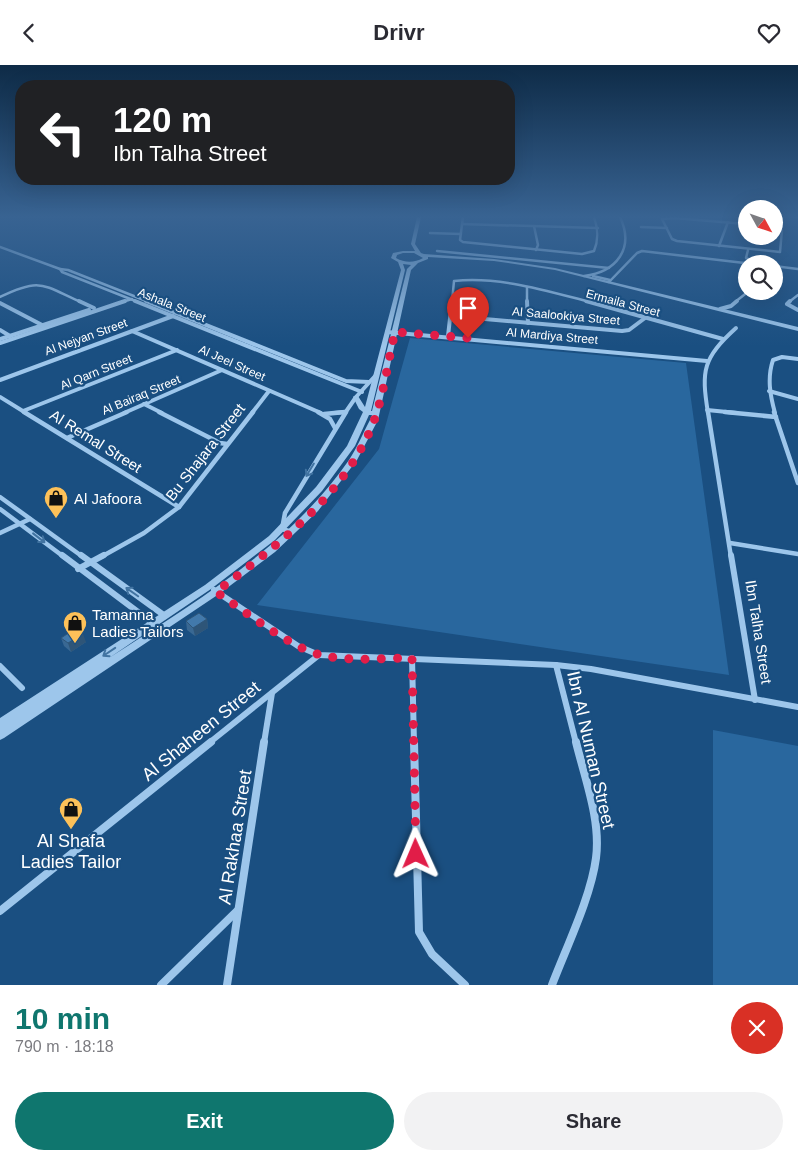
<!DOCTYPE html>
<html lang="en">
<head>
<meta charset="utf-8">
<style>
	body { margin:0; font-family:Helvetica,sans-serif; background:#f2f2f3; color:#2b2b33; height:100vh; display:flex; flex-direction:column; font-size:19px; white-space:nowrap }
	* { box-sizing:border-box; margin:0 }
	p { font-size:16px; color:#7c7c81 }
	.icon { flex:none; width:28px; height:28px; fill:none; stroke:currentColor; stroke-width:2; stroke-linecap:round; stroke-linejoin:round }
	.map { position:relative; height:920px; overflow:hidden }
	.sheet { display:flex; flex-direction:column; background:#fff; flex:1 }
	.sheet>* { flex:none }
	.hud { position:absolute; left:15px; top:15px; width:500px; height:105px; border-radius:20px; box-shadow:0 5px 20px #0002; background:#202124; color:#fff; overflow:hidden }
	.needle { width:32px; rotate:130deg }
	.fabs { position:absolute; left:738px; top:135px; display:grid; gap:10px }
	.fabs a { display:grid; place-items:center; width:45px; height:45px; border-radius:50%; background:#fff; box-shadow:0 5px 20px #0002; font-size:25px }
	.pin { position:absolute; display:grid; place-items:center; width:42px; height:42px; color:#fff; margin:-51px -21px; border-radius:50% 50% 50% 0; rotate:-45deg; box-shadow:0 0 5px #0007 }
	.pin .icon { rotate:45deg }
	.me { position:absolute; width:55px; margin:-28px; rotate:359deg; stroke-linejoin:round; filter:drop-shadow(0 0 4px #0008) }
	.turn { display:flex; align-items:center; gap:18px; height:105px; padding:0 15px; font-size:22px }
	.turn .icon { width:65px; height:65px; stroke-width:2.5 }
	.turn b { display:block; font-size:35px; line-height:42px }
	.round { display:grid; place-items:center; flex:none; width:52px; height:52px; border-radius:26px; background:#f2f2f3 }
	.overview { display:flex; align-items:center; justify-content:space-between; height:85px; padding:0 15px }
	h1 { font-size:30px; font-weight:800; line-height:38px; color:#0f766e }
	.cta { display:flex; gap:10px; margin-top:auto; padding:10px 15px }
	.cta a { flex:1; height:58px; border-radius:30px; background:#0f766e; color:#fff; font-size:20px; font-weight:800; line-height:58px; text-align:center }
	.cta a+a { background:#f2f2f3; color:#2b2b33 }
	header { display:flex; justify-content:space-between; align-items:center; height:65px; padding:0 15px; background:#fff; font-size:22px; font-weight:800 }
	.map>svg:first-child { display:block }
	.green { fill:#29679e }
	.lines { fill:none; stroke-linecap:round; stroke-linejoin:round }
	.minor-far4 { stroke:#9dc6eb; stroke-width:2.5 }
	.minor-far3 { stroke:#9dc6eb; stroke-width:4 }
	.minor-far2 { stroke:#9dc6eb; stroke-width:4.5 }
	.minor-far1 { stroke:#9dc6eb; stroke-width:6 }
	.minor { stroke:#9dc6eb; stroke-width:8 }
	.tertiary { fill:#9dc6eb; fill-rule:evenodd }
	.wall { fill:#396893 }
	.shaded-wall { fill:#2e5578 }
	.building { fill:#4279ab; stroke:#2e5578 }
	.oneway { stroke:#4173a1 }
	.route { stroke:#e11d48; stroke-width:9; stroke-dasharray:0 16.2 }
	.labels { text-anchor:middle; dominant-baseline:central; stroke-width:4.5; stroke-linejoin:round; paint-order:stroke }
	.far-street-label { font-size:12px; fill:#fff; stroke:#1a4f81 }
	.street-label { font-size:15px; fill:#fff; stroke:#1a4f81 }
	.poi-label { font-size:15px; fill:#fff; stroke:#1a4f81; text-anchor:start }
	.near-street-label { font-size:18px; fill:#fff; stroke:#1a4f81 }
	.near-poi-label { font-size:18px; fill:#fff; stroke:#1a4f81 }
</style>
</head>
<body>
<header><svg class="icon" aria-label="back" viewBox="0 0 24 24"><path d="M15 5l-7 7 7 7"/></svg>Drivr<svg class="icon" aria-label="heart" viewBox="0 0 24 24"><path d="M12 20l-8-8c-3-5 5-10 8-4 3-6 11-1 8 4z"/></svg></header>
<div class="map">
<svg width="798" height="920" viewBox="0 0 798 920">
	<rect width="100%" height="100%" fill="#1a4f81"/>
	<g class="green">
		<path d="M410 273 686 298 729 610 257 540 379 384Z"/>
		<path d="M713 665 798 681V920H713Z"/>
	</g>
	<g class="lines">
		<g class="minor-far4">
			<path d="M463 152 460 175 463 177 582 189 594 186C599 174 598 164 594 152"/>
			<path d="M796 152H798"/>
			<path d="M462 159 598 163"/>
			<path d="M746 159 674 153 662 154 672 174 677 176 780 187 782 165 774 161"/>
			<path d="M534 161 538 180 536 185"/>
			<path d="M641 162 667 163"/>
			<path d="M430 168 461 169"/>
			<path d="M719 181 728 157"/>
			<path d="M0 182 60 204"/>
			<path d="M748 185 746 193 759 199"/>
			<path d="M437 186 609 203"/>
			<path d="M774 201 798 204"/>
			<path d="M584 211C616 207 635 184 620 152"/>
			<path d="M593 211 610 215"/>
			<path d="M609 217 637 188 642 186 753 199"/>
			<path d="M0 232C41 212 42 220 81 237"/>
			<path d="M122 237 132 234"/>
			<path d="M138 237 62 207 60 204 68 205 149 237"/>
			<path d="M452 237 454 216C499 211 547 226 590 237"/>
			<path d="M527 237V222"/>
			<path d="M735 237 749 226"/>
			<path d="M789 237 798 230"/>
		</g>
		<g class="minor-far3">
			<path d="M79 236 94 243"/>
			<path d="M135 236 362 327"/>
			<path d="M146 236 346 316 369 317"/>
			<path d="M527 236 528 258"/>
			<path d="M586 236 723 274"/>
			<path d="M790 236 787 239 798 245"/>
			<path d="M0 238 44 261"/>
			<path d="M720 244 731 241 737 236"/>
			<path d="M451 251 622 266 629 265 645 253"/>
			<path d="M0 265 10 271"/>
			<path d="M132 266 321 348"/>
			<path d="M387 267 707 296"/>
			<path d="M448 271 452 236"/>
			<path d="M0 274 89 245"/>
			<path d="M0 278 125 236"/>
			<path d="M0 315 173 251"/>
			<path d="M769 326 798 334"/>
			<path d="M0 332 26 348"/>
			<path d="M144 339 162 348"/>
			<path d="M707 345 737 348"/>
			<path d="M23 346 177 285"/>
			<path d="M124 348 222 305"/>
			<path d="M252 348 269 326"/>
			<path d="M334 348 345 347"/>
			<path d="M345 348 356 332 376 310"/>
			<path d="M708 348C701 305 703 293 736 263"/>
			<path d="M775 348C770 330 767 313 773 295L782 292 798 294"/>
		</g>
		<g class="minor-far2">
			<path d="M24 347 179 442"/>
			<path d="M159 347 220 378 227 379"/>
			<path d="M318 347 330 354 335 363"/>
			<path d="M708 347 731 492"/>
			<path d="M725 347 776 352"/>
			<path d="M774 347 798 418"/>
			<path d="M324 349 345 347"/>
			<path d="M67 373 127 347"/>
			<path d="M0 432 83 492"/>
			<path d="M0 444 64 492"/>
			<path d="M292 467 282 464 285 448 346 347"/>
			<path d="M0 468 30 454"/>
			<path d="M730 478 798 489"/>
			<path d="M101 492 144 468 179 442 253 347"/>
		</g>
		<g class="minor-far1">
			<path d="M62 490 154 559"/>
			<path d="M81 490 165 551"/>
			<path d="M731 490 755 635"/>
			<path d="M78 504 104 490"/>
			<path d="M214 525 298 581 319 590 556 600 591 604 798 642"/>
			<path d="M412 593 414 678"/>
			<path d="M556 600 576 678"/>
			<path d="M0 601 22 623"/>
			<path d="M209 678 319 590"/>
			<path d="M264 678 272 628"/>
		</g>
		<g class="minor">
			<path d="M414 677 419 867 432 889 465 920"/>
			<path d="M0 846 211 677"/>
			<path d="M161 920 238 845"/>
			<path d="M227 920 264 677"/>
			<path d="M552 920C566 883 591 832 596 793 601 755 585 714 576 677"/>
		</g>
		<path class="tertiary" d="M417 152H421L415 179 421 188 424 189 494 194 555 203 798 262V266L555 205 494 196 428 192V194L418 198 411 205 378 355 357 395 318 446 275 487 219 529 4 673 0 675V653L205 520 269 471 316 422 347 381 363 347 359 344 353 332 354 331H358L365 342 401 205 398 197 391 193 393 188 403 186H415L411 179ZM403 188H414L423 193C414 198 405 198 396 193L397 190ZM403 199 411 200 407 204 372 346H371L405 205ZM369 350H372L370 355C363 368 357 383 349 395 288 483 196 536 109 593L211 524 275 475 322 426 355 381Z"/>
	</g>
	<g class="wall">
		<path d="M207 554 208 563 195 571 187 565 186 556Z"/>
		<path d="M61 573 86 577 71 587 64 581Z"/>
	</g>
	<g class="shaded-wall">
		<path d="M207 554 208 563 195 571 193 563Z"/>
		<path d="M83 569 86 577 71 587 68 578Z"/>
	</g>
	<g class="building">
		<path d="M199 548 207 554 193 563 186 556Z"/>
		<path d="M76 563 83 569 68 578 61 573Z"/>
	</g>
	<defs><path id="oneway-shaft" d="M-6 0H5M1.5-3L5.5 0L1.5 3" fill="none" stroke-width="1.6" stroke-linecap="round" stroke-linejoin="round" transform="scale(1.25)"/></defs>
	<g class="oneway">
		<use href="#oneway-shaft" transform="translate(310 405) rotate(121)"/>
		<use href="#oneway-shaft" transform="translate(39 473) rotate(38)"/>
		<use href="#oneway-shaft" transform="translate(132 527) rotate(-145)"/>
		<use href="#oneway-shaft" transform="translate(109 587) rotate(146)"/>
	</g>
	<linearGradient id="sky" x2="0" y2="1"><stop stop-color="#0e2b47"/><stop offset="0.54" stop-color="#386392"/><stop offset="1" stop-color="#386392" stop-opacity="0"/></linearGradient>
	<rect width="798" height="281" fill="url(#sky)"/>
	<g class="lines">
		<path class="route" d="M416 789 412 593C383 593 350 597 321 590 292 584 242 544 216 527 276 481 346 430 374 356 384 328 388 296 395 267L468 273"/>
	</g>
	<defs>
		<g id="shop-pin" transform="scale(1.25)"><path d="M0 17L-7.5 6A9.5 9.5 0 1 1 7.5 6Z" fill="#fdc159" stroke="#1a4f81"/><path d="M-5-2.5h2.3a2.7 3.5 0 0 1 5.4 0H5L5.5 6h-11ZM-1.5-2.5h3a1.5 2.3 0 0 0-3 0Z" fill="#111"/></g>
	</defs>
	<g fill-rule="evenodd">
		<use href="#shop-pin" x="56" y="433"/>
		<use href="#shop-pin" x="75" y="558"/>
		<use href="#shop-pin" x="71" y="744"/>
	</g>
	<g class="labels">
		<g class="far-street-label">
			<text transform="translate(623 238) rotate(15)">Ermaila Street</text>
			<text transform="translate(172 240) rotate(22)">Ashala Street</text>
			<text transform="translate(566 251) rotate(5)">Al Saalookiya Street</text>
			<text transform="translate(552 271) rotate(5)">Al Mardiya Street</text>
			<text transform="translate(86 272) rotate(-20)">Al Nejyan Street</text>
			<text transform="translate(232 298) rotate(24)">Al Jeel Street</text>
			<text transform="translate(96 307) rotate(-22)">Al Qarn Street</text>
			<text transform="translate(141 330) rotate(-23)">Al Bairaq Street</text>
		</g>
		<g class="street-label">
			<text transform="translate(96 376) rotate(32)">Al Remal Street</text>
			<text transform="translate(205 387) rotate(-52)">Bu Shajara Street</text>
			<text transform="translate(759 567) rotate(81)">Ibn Talha Street</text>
		</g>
		<g class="poi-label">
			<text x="74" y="433">Al Jafoora</text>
			<text x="92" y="549">Tamanna<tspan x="92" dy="17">Ladies Tailors</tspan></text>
		</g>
		<g class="near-street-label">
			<text transform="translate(201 666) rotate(-39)">Al Shaheen Street</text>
			<text transform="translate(591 685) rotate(77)">Ibn Al Numan Street</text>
			<text transform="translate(235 772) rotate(-81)">Al Rakhaa Street</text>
		</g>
		<g class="near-poi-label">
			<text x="71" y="776">Al Shafa<tspan x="71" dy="21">Ladies Tailor</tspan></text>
		</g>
	</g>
</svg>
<div class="fabs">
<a><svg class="needle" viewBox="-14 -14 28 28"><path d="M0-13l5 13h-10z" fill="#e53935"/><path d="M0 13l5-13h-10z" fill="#7c7c81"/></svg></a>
<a><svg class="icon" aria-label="search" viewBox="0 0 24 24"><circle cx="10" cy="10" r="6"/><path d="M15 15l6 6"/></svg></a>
</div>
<div class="pin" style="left:468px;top:273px;background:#d93025"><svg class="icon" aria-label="arrive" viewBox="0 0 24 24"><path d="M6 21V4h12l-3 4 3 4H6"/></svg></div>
<svg class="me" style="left:416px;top:789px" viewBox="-20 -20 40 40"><path d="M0-17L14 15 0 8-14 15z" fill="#e11d48" stroke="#fff" stroke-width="4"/></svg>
<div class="hud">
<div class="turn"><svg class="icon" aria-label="left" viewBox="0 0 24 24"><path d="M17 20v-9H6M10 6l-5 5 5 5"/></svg><div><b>120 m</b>Ibn Talha Street</div></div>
</div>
</div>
<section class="sheet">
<div class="overview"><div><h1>10 min</h1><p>790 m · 18:18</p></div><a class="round" style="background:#d93025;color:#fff"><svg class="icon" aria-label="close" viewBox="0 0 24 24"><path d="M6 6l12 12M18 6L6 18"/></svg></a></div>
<div class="cta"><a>Exit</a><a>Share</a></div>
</section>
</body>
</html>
